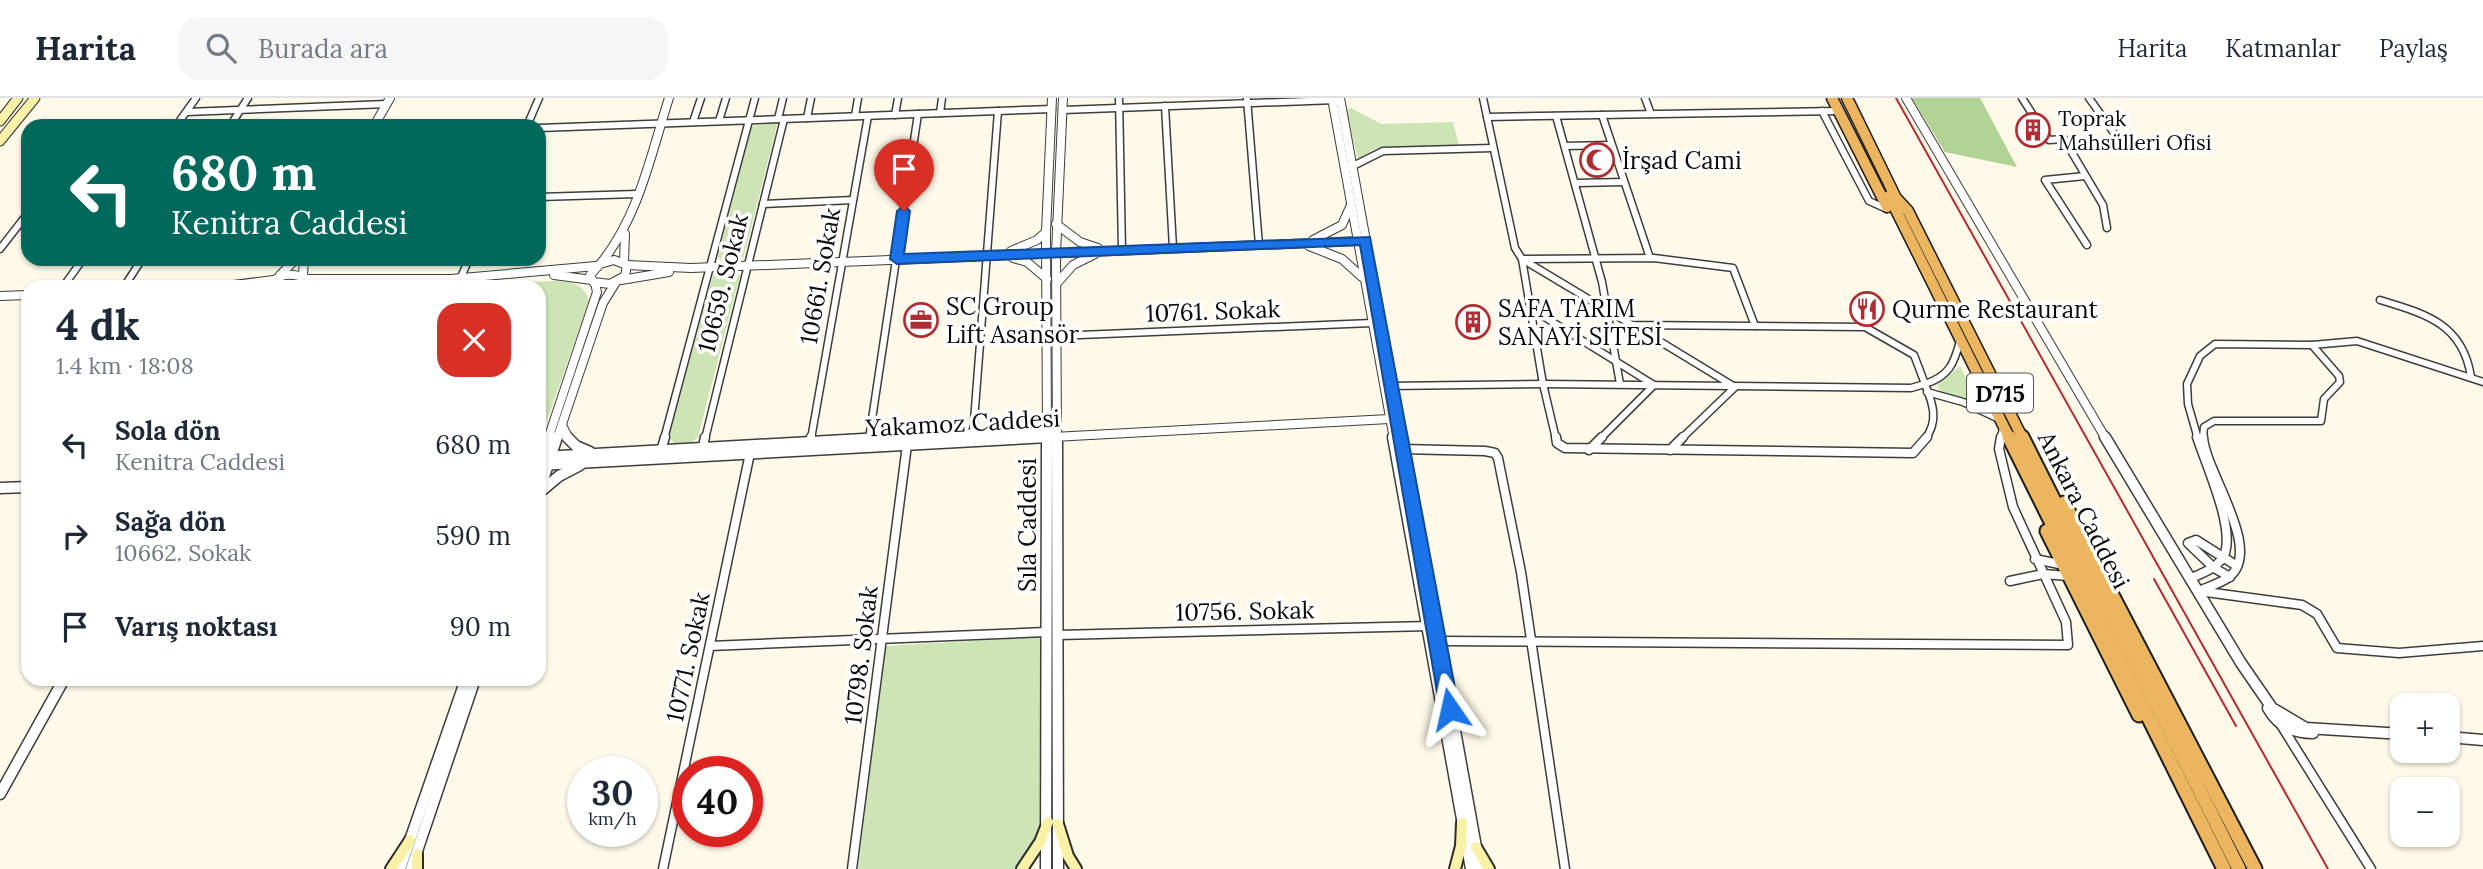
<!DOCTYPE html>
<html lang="tr">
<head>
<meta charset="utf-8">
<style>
	body { margin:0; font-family:Lora,serif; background:#f6f6f7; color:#1f2937; height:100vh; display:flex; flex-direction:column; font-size:26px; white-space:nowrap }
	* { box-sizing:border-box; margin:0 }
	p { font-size:23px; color:#747a83 }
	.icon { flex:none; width:38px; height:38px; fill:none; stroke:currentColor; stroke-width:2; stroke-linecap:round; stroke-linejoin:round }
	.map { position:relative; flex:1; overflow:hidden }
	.panel { position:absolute; left:21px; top:182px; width:525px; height:406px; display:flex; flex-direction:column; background:#fff; border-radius:21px; box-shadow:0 2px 5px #0004 }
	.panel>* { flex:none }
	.hud { position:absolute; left:21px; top:21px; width:525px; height:147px; border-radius:21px; box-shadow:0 2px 5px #0004; background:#00695c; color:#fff; overflow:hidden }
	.tools { position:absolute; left:2390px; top:595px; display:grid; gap:14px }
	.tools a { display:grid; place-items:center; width:70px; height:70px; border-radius:14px; background:#fff; box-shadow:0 2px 5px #0004; font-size:35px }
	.speed { position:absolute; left:567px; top:658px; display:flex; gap:14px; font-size:35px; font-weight:700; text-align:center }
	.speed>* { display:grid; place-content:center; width:91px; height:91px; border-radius:50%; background:#fff; box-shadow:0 2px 5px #0004; line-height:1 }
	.speed small { font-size:18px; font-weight:400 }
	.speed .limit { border:10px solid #d22; background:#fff; color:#111 }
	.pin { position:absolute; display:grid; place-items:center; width:60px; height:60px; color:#fff; margin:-72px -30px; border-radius:50% 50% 50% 0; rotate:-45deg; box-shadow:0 0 7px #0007 }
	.pin .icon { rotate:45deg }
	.me { position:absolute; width:77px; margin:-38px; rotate:349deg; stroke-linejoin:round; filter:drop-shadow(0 0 5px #0008) }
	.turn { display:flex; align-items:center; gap:24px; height:147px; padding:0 35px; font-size:32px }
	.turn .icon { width:91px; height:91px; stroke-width:2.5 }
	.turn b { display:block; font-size:49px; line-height:60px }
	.round { display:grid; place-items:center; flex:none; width:74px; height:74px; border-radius:21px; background:#f6f6f7 }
	.overview { display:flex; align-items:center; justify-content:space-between; height:119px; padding:0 35px }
	h1 { font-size:42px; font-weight:700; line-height:52px }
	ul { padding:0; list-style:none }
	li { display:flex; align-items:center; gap:21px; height:91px; padding:0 35px }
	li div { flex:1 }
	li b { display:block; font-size:26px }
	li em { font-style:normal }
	header { display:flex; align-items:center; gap:42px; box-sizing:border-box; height:98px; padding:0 35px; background:#fff; border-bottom:2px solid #e0e1e3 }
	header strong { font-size:33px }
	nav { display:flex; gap:38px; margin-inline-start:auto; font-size:24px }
	.search { width:490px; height:63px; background:#f6f6f7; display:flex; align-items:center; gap:18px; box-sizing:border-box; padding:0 24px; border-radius:21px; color:#747a83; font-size:26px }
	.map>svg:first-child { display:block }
	.green { fill:#cde4b5 }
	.forest { fill:#b1d496 }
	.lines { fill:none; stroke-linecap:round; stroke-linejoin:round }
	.minor-far1-casing { stroke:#3d3d3d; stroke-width:9 }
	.minor-casing { stroke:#3d3d3d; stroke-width:11 }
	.tertiary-far1-casing { stroke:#3d3d3d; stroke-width:10 }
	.tertiary-casing { stroke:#3d3d3d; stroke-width:13 }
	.secondary-far1-casing { stroke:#2c2c2c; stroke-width:11 }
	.secondary-casing { stroke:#2c2c2c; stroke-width:14 }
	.trunk-far1-casing { stroke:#1b1b1b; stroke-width:13 }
	.trunk-casing { stroke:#1b1b1b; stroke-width:17 }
	.minor-far1 { stroke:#fff; stroke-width:6 }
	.minor { stroke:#fff; stroke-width:8 }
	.tertiary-far1 { stroke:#fff; stroke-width:8 }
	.tertiary { stroke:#fff; stroke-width:10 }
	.secondary-far1 { stroke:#f9f1a7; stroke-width:9 }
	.secondary { stroke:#f9f1a7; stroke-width:10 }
	.trunk-far1 { stroke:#ecb660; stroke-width:10 }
	.trunk { stroke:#ecb660; stroke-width:13 }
	.rail { stroke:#af2d32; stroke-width:2 }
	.route { fill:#1a73e8; stroke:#114b97; stroke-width:2 }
	.labels { text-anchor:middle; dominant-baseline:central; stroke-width:7; stroke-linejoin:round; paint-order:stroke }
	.far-poi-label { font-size:21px; fill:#0a0a0a; stroke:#fff; text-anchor:start }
	.shield { fill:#fff; stroke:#545454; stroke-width:2 }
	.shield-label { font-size:23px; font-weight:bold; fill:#0a0a0a }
	.poi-label { font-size:24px; fill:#0a0a0a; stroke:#fff; text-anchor:start }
	.street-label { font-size:24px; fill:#0a0a0a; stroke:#fff }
</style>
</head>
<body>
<header>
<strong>Harita</strong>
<div class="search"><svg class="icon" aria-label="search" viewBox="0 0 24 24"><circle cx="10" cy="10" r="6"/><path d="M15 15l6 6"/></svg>Burada ara</div>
<nav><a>Harita</a><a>Katmanlar</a><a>Paylaş</a></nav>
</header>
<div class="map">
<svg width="2483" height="771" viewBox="0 0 2483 771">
	<rect width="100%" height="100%" fill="#fef9e8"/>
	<g class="green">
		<path d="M1351 10 1381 26 1453 24 1459 47 1387 49 1375 51 1358 61 1346 12Z"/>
		<path d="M775 25 777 27 744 158 740 161 721 162 718 159 752 28Z"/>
		<path d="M737 175 740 177 698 339 691 345 677 347 669 340 713 177Z"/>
		<path d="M554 183C571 183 584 186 589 203L539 345V189H384Z"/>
		<path d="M1960 268 1981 311 1941 294 1936 284 1945 281Z"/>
		<path d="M1040 539V724C1038 741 1027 758 1016 771H858L886 548Z"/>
	</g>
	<path class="forest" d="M1912 0H1980L2017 69 1945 54Z"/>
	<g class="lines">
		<g class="minor-far1-casing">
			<g id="minor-far1">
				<path d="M1119 0 1122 152"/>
				<path d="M1483 0 1515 150 1522 161 1654 160 1733 170 1755 228"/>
				<path d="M1645 0 1651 16"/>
				<path d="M2022 0 2049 42 2064 41 2103 107 2107 130"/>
				<path d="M2089 0 2124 49"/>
				<path d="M1247 1 1259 147"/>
				<path d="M1165 8 1173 150"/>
				<path d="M1063 12 1336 2"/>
				<path d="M1822 13 1869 103 1887 111"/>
				<path d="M187 14 387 6"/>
				<path d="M940 15 942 0"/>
				<path d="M895 17 898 0"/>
				<path d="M1602 17 1650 160"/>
				<path d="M855 18 858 0"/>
				<path d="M1556 18 1602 184 1620 286"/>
				<path d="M1487 19 1838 13"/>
				<path d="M807 20 811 0"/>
				<path d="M778 21 783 0"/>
				<path d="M719 23 726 0"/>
				<path d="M693 24 701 0"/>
				<path d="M176 28 196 0"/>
				<path d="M230 28 248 0"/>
				<path d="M527 28 539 0"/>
				<path d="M539 30 1052 11"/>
				<path d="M1565 48 1611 47"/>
				<path d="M1351 69 1383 53 1492 50"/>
				<path d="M2085 78 2045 82 2087 147"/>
				<path d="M1576 85 1624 84"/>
				<path d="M539 99 637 96"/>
				<path d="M763 106 853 102"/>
				<path d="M0 151 28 115"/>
				<path d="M461 179 469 161"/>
				<path d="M63 189 83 161"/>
				<path d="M124 189 142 161"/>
				<path d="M2380 202C2426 216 2463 226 2471 279"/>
				<path d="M1530 210 1654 287 1600 341"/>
				<path d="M1633 227 1735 289 1681 341"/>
				<path d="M1056 238 1372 225"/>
				<path d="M1543 286 1911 290 1925 286"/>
				<path d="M1543 286 1556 341"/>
				<path d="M1543 286 1522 161 1632 227 1865 229 1914 257 1925 286"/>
				<path d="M1925 286C1949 278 1954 266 1960 243"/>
				<path d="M1387 288 1543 286"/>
				<path d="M1927 294 1963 304 1999 321"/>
				<path d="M973 336 998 13"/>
				<path d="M664 341 755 0"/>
				<path d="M705 341 784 21"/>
				<path d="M811 341 868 18"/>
				<path d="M869 341 918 16"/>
				<path d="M1925 341C1939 323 1933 306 1925 286"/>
				<path d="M2001 341 2003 329"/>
				<path d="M2198 341 2188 306 2187 286 2200 258 2215 246 2312 247 2357 243 2483 284"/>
				<path d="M2203 341 2204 329 2214 323H2321L2324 301 2340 284 2339 278 2312 247"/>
			</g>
		</g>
		<g class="minor-casing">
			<g id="minor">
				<path d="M1556 339 1557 345 1565 350 1913 355 1927 339"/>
				<path d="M810 344 811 339"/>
				<path d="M869 344 870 339"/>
				<path d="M1402 351 1485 353 1495 355 1498 360 1521 474 1565 771"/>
				<path d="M1589 352 1602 339"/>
				<path d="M1670 352 1683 339"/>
				<path d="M661 353 665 339"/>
				<path d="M702 353 705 339"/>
				<path d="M2035 461 2064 467"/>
				<path d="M2230 479 2214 470 2188 445 2196 442 2237 468"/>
				<path d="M2191 480C2203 475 2221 468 2225 455 2234 427 2206 367 2197 339"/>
				<path d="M2010 483 2043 476 2068 478"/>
				<path d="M2199 493C2208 489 2221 485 2229 479 2264 452 2205 374 2203 339"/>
				<path d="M2199 493 2302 507 2317 516 2337 550 2399 555 2483 548"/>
				<path d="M1058 537 1430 528"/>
				<path d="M1437 543 2068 547 2066 524 2013 409 1999 351 2001 339"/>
				<path d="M710 548 1046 534"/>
				<path d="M2281 627 2371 771"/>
				<path d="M663 771 750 355"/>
				<path d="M852 771 907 347"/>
			</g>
		</g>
		<g class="tertiary-far1-casing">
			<g id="tertiary-far1">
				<path d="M1332 0 1394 341"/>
				<path d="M1340 0 1402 341"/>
				<path d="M1906 0 2106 341"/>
				<path d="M374 28 390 0"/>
				<path d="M1056 126 1080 144 1098 150"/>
				<path d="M1313 142 1342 127 1350 109"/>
				<path d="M1309 148 1342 161 1362 179"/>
				<path d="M1011 153 1037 142 1046 134"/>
				<path d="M1013 160 1027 164 1047 181"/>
				<path d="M614 162 627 167 625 178 610 186 593 184 590 177 600 166Z"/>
				<path d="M624 164 625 136"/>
				<path d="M601 165C639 118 651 56 669 0"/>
				<path d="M627 167 691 170 1360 143"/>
				<path d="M280 177 296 161"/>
				<path d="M303 177 304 161"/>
				<path d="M554 177 592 182"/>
				<path d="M305 181H451L596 168"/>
				<path d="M621 182 669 174"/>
				<path d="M1057 185 1073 167 1095 156"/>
				<path d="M218 189 273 182"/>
				<path d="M267 189C278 176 289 174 305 180L302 189"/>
				<path d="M322 189 337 186"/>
				<path d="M0 198 28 197"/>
				<path d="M562 327 569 341"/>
				<path d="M548 341 597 194 595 185"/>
				<path d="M557 341 603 205 616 184"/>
				<path d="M866 341 1052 331"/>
				<path d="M1016 341 1389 321"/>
				<path d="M1047 341 1046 134 1052 0"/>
				<path d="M1057 341 1056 155 1063 0"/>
			</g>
		</g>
		<g class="tertiary-casing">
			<g id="tertiary">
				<path d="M567 339 576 348 590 354"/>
				<path d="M1057 339 1058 771"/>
				<path d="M1393 339 1471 771"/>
				<path d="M1402 339 1480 771"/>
				<path d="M2105 339 2241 565 2272 610 2306 630 2403 636"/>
				<path d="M542 359 898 339"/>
				<path d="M541 363 549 339"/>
				<path d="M540 367 1049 339"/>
				<path d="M0 390 28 389"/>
				<path d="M539 394 557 339"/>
				<path d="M540 394 559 378 580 367"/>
				<path d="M2268 610C2278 628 2293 635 2313 635"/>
				<path d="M2448 639 2483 642"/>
				<path d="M0 696 64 581"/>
				<path d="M400 771 466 581"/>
				<path d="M411 771 475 581"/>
				<path d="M1046 771 1047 339"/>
			</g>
		</g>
		<g class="secondary-far1-casing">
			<g id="secondary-far1">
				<path d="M0 23 18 0"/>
				<path d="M0 43 35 0"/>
			</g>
		</g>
		<g class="secondary-casing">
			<g id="secondary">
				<path d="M1058 726 1068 758 1076 771"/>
				<path d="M1476 749 1489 771"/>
				<path d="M417 756V771"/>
				<path d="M391 771 410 742"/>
				<path d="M1022 771 1040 744 1048 724"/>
				<path d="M1455 771 1461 748 1462 725"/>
			</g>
		</g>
		<g class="trunk-far1-casing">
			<g id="trunk-far1">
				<path d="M1832 0 1887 109"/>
				<path d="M1847 0 1896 100 1908 113 2023 341"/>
				<path d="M1889 98 2010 341"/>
			</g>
		</g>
		<g class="trunk-casing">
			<g id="trunk">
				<path d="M2009 339 2224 771"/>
				<path d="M2022 339 2239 771"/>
				<path d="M2064 405 2255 771"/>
				<path d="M2047 433 2139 617"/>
			</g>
		</g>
		<use href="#minor-far1" class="minor-far1"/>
		<use href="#minor" class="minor"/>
		<use href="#tertiary-far1" class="tertiary-far1"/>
		<use href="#tertiary" class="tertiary"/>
		<use href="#secondary-far1" class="secondary-far1"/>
		<use href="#secondary" class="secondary"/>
		<use href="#trunk-far1" class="trunk-far1"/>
		<use href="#trunk" class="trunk"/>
		<g class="rail">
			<path d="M1896 0 2328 771"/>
			<path d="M2154 481 2236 628"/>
		</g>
	</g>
	<path class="route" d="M904 108 910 113 904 156 1370 139 1459 611 1456 617 1450 619 1443 617 1440 611 1360 147 897 166 890 161 897 113Z"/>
	<defs>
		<g id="building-ring" transform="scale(1.75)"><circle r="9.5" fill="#fff" stroke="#af2d32" stroke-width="1.5"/><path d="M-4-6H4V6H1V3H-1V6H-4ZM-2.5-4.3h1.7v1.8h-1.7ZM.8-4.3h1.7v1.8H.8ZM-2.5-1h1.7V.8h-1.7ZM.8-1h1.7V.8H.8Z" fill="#af2d32"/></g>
		<g id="mosque-ring" transform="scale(1.75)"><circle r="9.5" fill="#fff" stroke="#af2d32" stroke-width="1.5"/><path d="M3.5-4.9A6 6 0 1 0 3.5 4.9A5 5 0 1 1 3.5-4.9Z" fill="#af2d32"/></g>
		<g id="restaurant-ring" transform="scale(1.75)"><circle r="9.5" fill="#fff" stroke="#af2d32" stroke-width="1.5"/><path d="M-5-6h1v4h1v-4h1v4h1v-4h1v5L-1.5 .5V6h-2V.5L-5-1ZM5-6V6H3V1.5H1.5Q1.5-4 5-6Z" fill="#af2d32"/></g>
		<g id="office-ring" transform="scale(1.75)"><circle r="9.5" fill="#fff" stroke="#af2d32" stroke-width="1.5"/><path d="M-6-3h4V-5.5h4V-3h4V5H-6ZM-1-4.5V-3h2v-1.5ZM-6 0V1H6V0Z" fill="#af2d32"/></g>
	</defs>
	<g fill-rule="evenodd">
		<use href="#building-ring" x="2033" y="32"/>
		<use href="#mosque-ring" x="1597" y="62"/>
		<use href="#restaurant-ring" x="1867" y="211"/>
		<use href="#office-ring" x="921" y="222"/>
		<use href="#building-ring" x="1473" y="224"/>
	</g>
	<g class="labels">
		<g class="far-poi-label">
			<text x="2058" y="20">Toprak<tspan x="2058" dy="24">Mahsülleri Ofisi</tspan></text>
		</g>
		<rect class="shield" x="1967" y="275.5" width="66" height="39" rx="5"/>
		<g class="shield-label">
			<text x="2000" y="295">D715</text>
		</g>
		<g class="poi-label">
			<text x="1622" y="62">İrşad Cami</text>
			<text x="946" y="208">SC Group<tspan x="946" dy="28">Lift Asansör</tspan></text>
			<text x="1498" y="210">SAFA TARIM<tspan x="1498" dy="28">SANAYİ SİTESİ</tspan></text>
			<text x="1892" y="211">Qurme Restaurant</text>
		</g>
		<g class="street-label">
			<text transform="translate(820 178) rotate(-80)">10661. Sokak</text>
			<text transform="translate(723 185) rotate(-76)">10659. Sokak</text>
			<text transform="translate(1213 213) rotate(-2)">10761. Sokak</text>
			<text transform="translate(963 325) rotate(-3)">Yakamoz Caddesi</text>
			<text transform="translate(2084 412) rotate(63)">Ankara Caddesi</text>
			<text transform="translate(1027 427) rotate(-90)">Sıla Caddesi</text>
			<text transform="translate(1245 513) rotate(-1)">10756. Sokak</text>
			<text transform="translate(861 557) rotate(-83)">10798. Sokak</text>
			<text transform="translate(688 559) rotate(-78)">10771. Sokak</text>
		</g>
	</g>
</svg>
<div class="tools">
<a>+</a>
<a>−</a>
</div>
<div class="speed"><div>30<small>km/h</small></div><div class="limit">40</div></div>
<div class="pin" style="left:904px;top:113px;background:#d93025"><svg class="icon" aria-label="arrive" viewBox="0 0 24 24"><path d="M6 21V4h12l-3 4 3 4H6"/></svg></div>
<svg class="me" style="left:1450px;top:611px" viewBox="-20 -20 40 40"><path d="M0-17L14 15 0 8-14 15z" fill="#1a73e8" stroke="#fff" stroke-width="4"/></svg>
<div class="hud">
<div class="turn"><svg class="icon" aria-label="left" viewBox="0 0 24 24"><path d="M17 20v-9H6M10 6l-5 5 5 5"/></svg><div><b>680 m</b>Kenitra Caddesi</div></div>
</div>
<section class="panel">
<div class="overview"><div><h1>4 dk</h1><p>1.4 km · 18:08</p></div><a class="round" style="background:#d93025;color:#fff"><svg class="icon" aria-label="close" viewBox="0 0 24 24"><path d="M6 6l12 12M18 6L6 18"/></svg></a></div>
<ul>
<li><svg class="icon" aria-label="left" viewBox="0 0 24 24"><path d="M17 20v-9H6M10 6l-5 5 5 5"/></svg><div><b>Sola dön</b><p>Kenitra Caddesi</p></div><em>680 m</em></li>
<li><svg class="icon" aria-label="right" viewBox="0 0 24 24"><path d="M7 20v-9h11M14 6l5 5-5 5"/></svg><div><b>Sağa dön</b><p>10662. Sokak</p></div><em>590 m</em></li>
<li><svg class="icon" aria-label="arrive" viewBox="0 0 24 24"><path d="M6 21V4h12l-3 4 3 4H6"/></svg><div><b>Varış noktası</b></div><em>90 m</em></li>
</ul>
</section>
</div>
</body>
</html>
